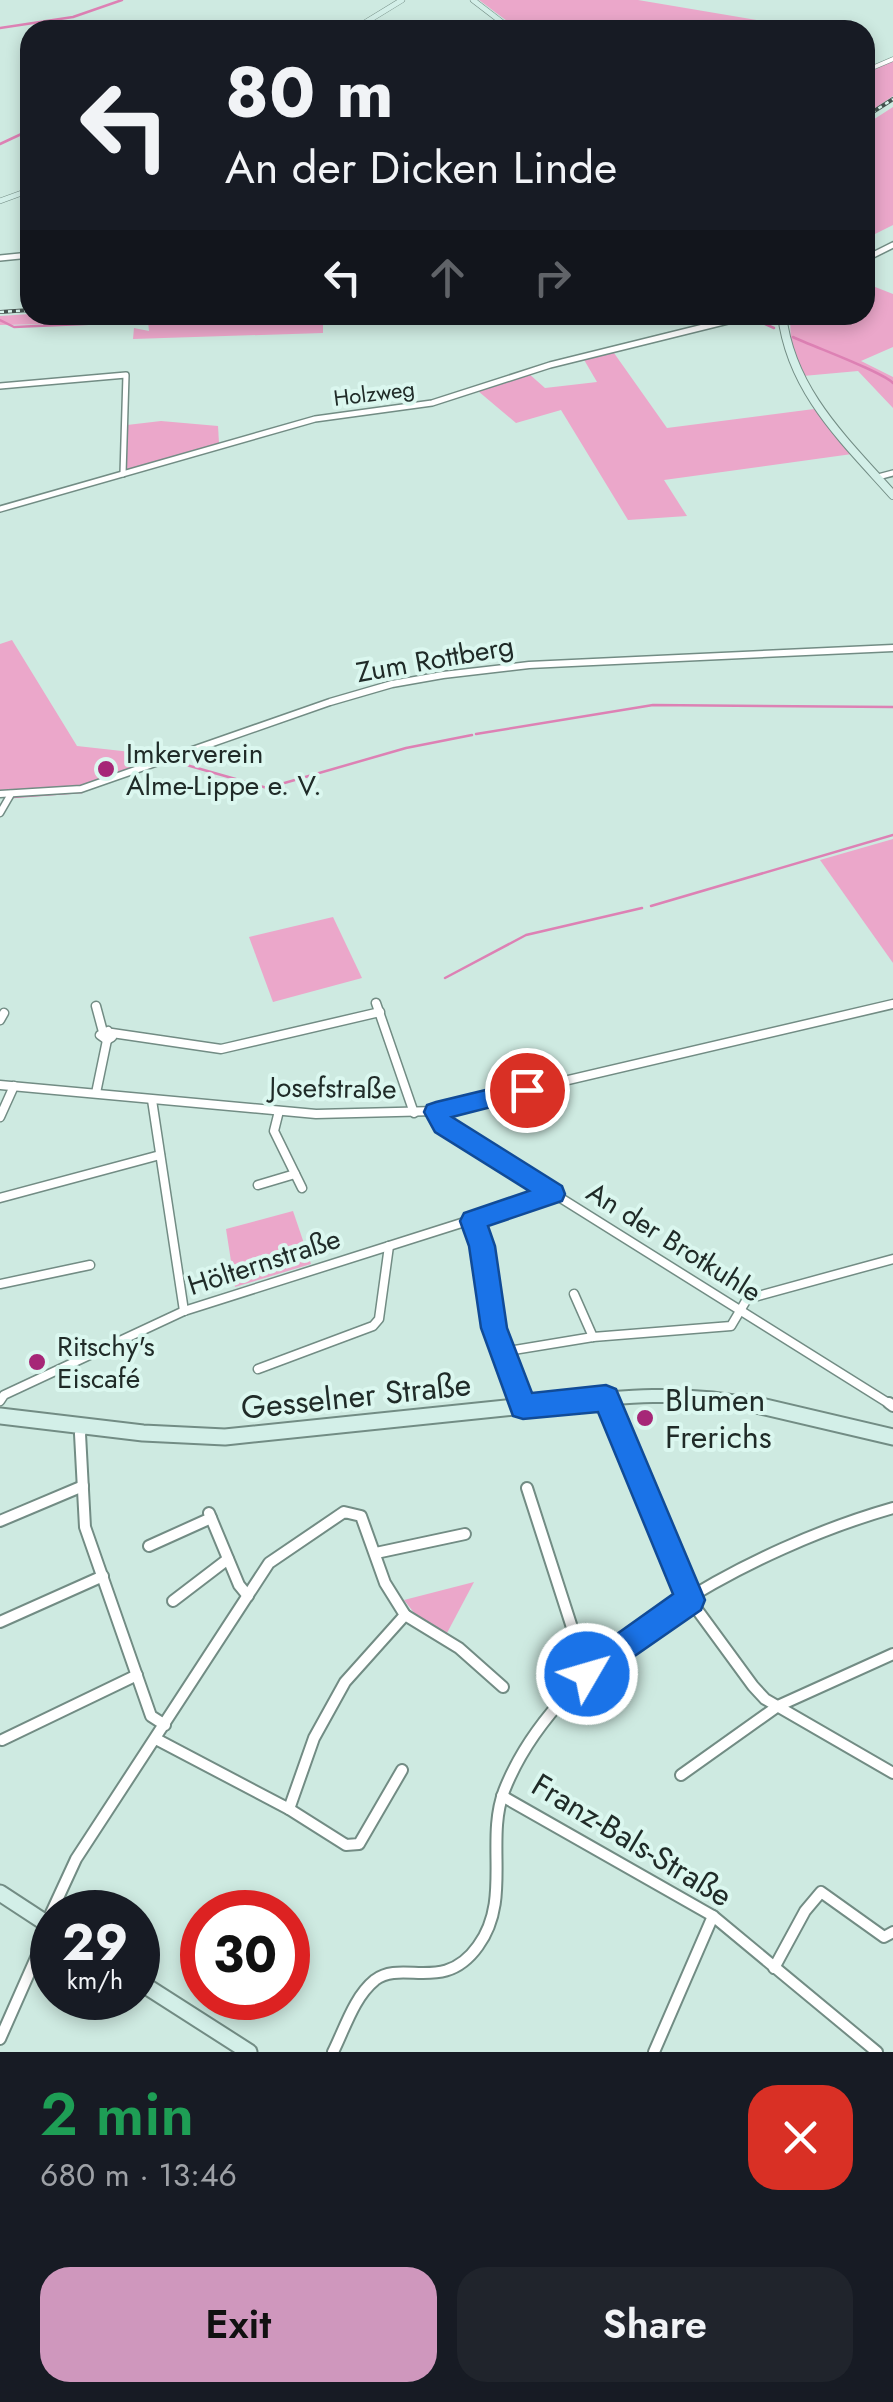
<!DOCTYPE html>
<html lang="en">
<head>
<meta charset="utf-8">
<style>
	body { margin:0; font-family:Jost,sans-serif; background:#20242c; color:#f1f3f6; height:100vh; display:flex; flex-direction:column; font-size:38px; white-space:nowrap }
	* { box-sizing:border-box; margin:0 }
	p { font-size:32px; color:#9ea1a6 }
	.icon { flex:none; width:55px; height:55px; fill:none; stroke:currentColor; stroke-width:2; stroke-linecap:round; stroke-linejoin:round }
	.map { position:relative; height:2052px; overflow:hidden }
	.panel { display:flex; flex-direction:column; background:#171b24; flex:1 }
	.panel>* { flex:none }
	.top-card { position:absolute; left:20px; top:20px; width:855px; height:305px; border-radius:30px; box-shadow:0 5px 15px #0003; background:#171b24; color:#f1f3f6; overflow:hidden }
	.speed { position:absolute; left:30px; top:1890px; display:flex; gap:20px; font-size:50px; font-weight:700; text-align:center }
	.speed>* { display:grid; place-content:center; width:130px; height:130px; border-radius:50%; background:#171b24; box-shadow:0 5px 15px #0003; line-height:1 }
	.speed small { font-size:25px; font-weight:400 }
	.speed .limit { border:15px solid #d22; background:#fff; color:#111 }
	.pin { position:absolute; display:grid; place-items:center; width:85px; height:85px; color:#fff; margin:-42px; border:5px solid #fff; border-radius:50%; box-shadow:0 2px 10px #0007 }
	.me { position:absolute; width:110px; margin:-55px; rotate:52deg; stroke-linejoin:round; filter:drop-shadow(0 0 8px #0008) }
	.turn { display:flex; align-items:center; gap:35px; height:210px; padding:0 40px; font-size:45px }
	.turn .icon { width:130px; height:130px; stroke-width:2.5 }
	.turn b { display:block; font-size:70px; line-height:85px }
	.lanes { display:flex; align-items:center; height:95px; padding:0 40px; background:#0003; justify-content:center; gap:50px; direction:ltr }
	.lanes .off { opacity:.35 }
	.round { display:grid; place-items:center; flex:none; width:105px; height:105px; border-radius:30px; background:#20242c }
	.overview { display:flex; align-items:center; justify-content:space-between; height:170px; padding:0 40px }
	h1 { font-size:60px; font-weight:600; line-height:75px; color:#1e9e55 }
	.cta { display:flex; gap:20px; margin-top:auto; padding:20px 40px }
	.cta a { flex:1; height:115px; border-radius:30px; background:#cf97bd; color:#111; font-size:40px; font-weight:600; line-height:115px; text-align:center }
	.cta a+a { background:#20242c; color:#f1f3f6 }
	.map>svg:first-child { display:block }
	.green { fill:#eba7ca }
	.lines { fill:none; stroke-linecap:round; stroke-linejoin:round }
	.stream { stroke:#dd81b4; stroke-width:2.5 }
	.street-far4-casing { stroke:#728c84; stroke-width:5 }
	.street-far3-casing { stroke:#728c84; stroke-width:8 }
	.street-far2-casing { stroke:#728c84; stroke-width:9 }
	.street-far1-casing { stroke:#728c84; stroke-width:11 }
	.street-casing { stroke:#728c84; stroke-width:14 }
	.secondary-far3-casing { stroke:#728c84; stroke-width:6 }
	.secondary-far2-casing { stroke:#728c84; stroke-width:10 }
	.secondary-far1-casing { stroke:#728c84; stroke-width:16 }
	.secondary-casing { stroke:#728c84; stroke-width:19 }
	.street-far4 { stroke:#fff; stroke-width:4 }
	.street-far3 { stroke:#fff; stroke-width:5 }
	.street-far2 { stroke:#fff; stroke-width:6 }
	.street-far1 { stroke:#fff; stroke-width:8 }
	.street { stroke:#fff; stroke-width:10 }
	.secondary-far3 { stroke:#d3efe8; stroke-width:5 }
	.secondary-far2 { stroke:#d3efe8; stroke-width:8 }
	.secondary-far1 { stroke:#d3efe8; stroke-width:12 }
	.secondary { stroke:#d3efe8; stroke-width:15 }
	.rail-casing { stroke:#44524e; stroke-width:4 }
	.rail { stroke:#dbf7ef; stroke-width:2.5; stroke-dasharray:4; stroke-linecap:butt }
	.route { fill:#1a73e8; stroke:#114b97; stroke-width:2.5 }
	.poi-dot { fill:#a62777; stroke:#dbf7ef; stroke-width:4 }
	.labels { text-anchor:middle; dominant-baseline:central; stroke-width:8; stroke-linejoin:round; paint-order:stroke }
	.far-street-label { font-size:22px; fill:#202b28; stroke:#dbf7ef }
	.street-label { font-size:28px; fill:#202b28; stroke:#dbf7ef }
	.poi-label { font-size:28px; fill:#202b28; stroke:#dbf7ef; text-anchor:start }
	.near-street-label { font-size:32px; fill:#202b28; stroke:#dbf7ef }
	.near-poi-label { font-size:32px; fill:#202b28; stroke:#dbf7ef; text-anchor:start }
</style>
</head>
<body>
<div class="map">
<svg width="893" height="2052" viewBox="0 0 893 2052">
	<rect width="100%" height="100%" fill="#ceeae1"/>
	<g class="green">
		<path d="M479 0H638L815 30H519Z"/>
		<path d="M893 59V96L865 115V71Z"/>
		<path d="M893 107V225L865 239V125Z"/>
		<path d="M865 283 893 294V347L861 361 893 377V408L858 371 803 376 791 347 790 315H865Z"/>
		<path d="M30 314 200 315 198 318 323 315V333L133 339 134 328 149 331 148 322 0 325V316Z"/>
		<path d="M614 353 667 428 814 409 852 454 664 480 687 516 628 520 561 410 516 423 478 391 528 373 545 388 597 382 583 358Z"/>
		<path d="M161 421 218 426 219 443 126 470 127 425Z"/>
		<path d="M12 640 77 746 167 756 79 787 0 791V644Z"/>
		<path d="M893 839V963L820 860Z"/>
		<path d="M333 917 362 978 273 1002 249 937Z"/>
		<path d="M293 1211 311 1264 235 1287 226 1229Z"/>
		<path d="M474 1582 447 1633 415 1614 404 1600Z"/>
	</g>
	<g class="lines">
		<g class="stream">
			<path d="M0 28 73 17 122 0"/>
			<path d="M0 144 30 130"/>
			<path d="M752 318 774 328"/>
			<path d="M0 320 14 327 129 322"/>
			<path d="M136 322 224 315"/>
			<path d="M793 337C814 347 881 371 893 383"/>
			<path d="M476 734 653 705 893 707"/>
			<path d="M169 760 267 788 406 748 472 735"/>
			<path d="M13 797 82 792"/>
			<path d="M651 906 893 835"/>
			<path d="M445 978 526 935 642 908"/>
		</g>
		<g class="street-far4-casing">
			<path id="street-far4" d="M865 71 893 59"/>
		</g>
		<g class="street-far3-casing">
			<g id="street-far3">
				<path d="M0 258 30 255"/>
				<path d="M865 259 893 245"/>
				<path d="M0 386 126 375 123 474"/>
				<path d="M878 477 893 473"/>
				<path d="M0 509 315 419 432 403 550 365 752 315"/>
			</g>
		</g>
		<g class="street-far2-casing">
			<g id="street-far2">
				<path d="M0 794 81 789 330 702 392 684 443 675 529 665 893 648"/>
				<path d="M0 813 11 794"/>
			</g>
		</g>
		<g class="street-far1-casing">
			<g id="street-far1">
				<path d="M376 1003 414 1113"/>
				<path d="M96 1006 103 1032"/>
				<path d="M0 1020 4 1013"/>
				<path d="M108 1031 112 1037 107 1040 100 1035Z"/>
				<path d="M112 1033 221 1049 380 1012"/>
				<path d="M0 1085 316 1114 436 1111 893 1004"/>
				<path d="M96 1093 107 1040"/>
				<path d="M152 1100 184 1311"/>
				<path d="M279 1111 274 1131 302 1188"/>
				<path d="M436 1111 444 1125 893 1406"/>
				<path d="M0 1117 14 1086"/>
				<path d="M258 1185 295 1174"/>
				<path d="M0 1198 160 1155"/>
				<path d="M473 1221 482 1245 494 1328 523 1406"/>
				<path d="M0 1284 90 1265"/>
				<path d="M574 1294 593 1337"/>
				<path d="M502 1352 593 1337 731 1326 747 1299 893 1259"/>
				<path d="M258 1369 373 1326 379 1319 389 1246"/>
				<path d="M607 1398 610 1406"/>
				<path d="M0 1401 4 1395 184 1311 553 1194"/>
			</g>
		</g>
		<g class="street-casing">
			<g id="street">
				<path d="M522 1403 523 1407"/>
				<path d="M609 1403 690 1600 753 1686 765 1699 893 1773"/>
				<path d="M889 1403 893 1406"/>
				<path d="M83 1426 80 1434 85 1527 151 1716 165 1725"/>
				<path d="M527 1488 587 1674"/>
				<path d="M209 1513 239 1585 248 1596"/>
				<path d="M0 1521 83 1486"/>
				<path d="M149 1546 211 1518"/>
				<path d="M376 1553 465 1534"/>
				<path d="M173 1601 228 1559"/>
				<path d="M405 1615 459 1648 503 1687"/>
				<path d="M0 1622 103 1576"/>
				<path d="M2 1740 137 1675"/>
				<path d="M681 1775 778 1706 893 1654"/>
				<path d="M502 1796 713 1916 877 2052"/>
				<path d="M289 1809 346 1845 359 1844 402 1770"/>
				<path d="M46 1924 76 1859 269 1563 344 1512 361 1516 385 1583 405 1615 345 1682 314 1738 289 1809 156 1739"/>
				<path d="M774 1968 805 1911 821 1892 884 1937 893 1932"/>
				<path d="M0 2039 50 1926"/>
				<path d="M333 2052C345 2028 354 1997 375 1980 403 1959 444 1994 478 1946 512 1900 485 1841 504 1791 559 1650 756 1547 893 1508"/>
				<path d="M654 2052 713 1916"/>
			</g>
		</g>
		<g class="secondary-far3-casing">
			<g id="secondary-far3">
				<path d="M473 0 512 30"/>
				<path d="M353 30 402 0"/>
				<path d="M0 201 30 190"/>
			</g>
		</g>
		<g class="secondary-far2-casing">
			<path id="secondary-far2" d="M782 315C791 391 844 440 893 495"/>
		</g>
		<g class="secondary-far1-casing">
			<path id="secondary-far1" d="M529 1406C607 1398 681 1388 758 1406"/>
		</g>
		<g class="secondary-casing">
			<g id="secondary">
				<path d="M748 1403 893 1437"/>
				<path d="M0 1416 143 1433 225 1437 553 1403"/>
				<path d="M0 1893 52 1927"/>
				<path d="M138 1981 249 2052"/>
			</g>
		</g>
		<use href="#street-far4" class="street-far4"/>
		<use href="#street-far3" class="street-far3"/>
		<use href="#street-far2" class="street-far2"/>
		<use href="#street-far1" class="street-far1"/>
		<use href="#street" class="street"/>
		<use href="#secondary-far3" class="secondary-far3"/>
		<use href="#secondary-far2" class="secondary-far2"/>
		<use href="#secondary-far1" class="secondary-far1"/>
		<use href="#secondary" class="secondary"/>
		<g class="rail-casing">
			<g id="rail">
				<path d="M865 117 893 99"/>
				<path d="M0 312 30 310"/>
			</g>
		</g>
		<use href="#rail" class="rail"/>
	</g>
	<path class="route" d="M527 1080 535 1083 539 1090 535 1096 452 1117 562 1186 565 1194 562 1201 488 1226 495 1246 507 1328 532 1393 606 1385 616 1389 705 1600 701 1610 587 1689 576 1685 572 1674 576 1663 673 1594 598 1412 523 1419 513 1416 481 1328 469 1246 460 1221 464 1213 529 1191 435 1132 424 1112 427 1105 436 1102Z"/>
	<g class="poi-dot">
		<circle cx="106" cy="769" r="10"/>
		<circle cx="37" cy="1362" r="10"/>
		<circle cx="645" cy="1418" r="10"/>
	</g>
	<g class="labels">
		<g class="far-street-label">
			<text transform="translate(374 393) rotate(-7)">Holzweg</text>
		</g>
		<g class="street-label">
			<text transform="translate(435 659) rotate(-10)">Zum Rottberg</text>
			<text transform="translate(333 1088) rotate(1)">Josefstraße</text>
			<text transform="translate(674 1242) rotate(32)">An der Brotkuhle</text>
			<text transform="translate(264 1262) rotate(-18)">Hölternstraße</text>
		</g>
		<g class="poi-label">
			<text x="126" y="753">Imkerverein<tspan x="126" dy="32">Alme-Lippe e. V.</tspan></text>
			<text x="57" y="1346">Ritschy's<tspan x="57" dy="32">Eiscafé</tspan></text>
		</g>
		<g class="near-street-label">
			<text transform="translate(356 1396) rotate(-6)">Gesselner Straße</text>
			<text transform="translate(632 1840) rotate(31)">Franz-Bals-Straße</text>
		</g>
		<g class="near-poi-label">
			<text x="665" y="1400">Blumen<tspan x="665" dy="37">Frerichs</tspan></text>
		</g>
	</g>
</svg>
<div class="speed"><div>29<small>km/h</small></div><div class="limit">30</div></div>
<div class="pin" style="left:527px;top:1090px;background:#d93025"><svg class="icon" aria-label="arrive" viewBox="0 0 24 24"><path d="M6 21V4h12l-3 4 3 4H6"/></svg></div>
<svg class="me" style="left:587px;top:1674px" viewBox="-20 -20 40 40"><circle r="17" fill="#1a73e8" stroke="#fff" stroke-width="3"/><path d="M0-11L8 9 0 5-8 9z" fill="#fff"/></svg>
<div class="top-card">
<div class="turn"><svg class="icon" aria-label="left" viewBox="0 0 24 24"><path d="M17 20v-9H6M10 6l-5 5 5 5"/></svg><div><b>80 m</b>An der Dicken Linde</div></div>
<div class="lanes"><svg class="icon" aria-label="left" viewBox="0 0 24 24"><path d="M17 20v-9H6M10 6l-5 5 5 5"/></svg><svg class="icon off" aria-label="ahead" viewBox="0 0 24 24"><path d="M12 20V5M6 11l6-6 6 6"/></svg><svg class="icon off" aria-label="right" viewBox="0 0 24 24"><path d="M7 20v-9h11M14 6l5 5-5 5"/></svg></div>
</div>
</div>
<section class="panel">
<div class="overview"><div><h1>2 min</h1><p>680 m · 13:46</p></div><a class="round" style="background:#d93025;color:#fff"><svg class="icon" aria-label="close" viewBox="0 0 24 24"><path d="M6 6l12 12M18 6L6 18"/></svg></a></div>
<div class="cta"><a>Exit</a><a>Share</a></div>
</section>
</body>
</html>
